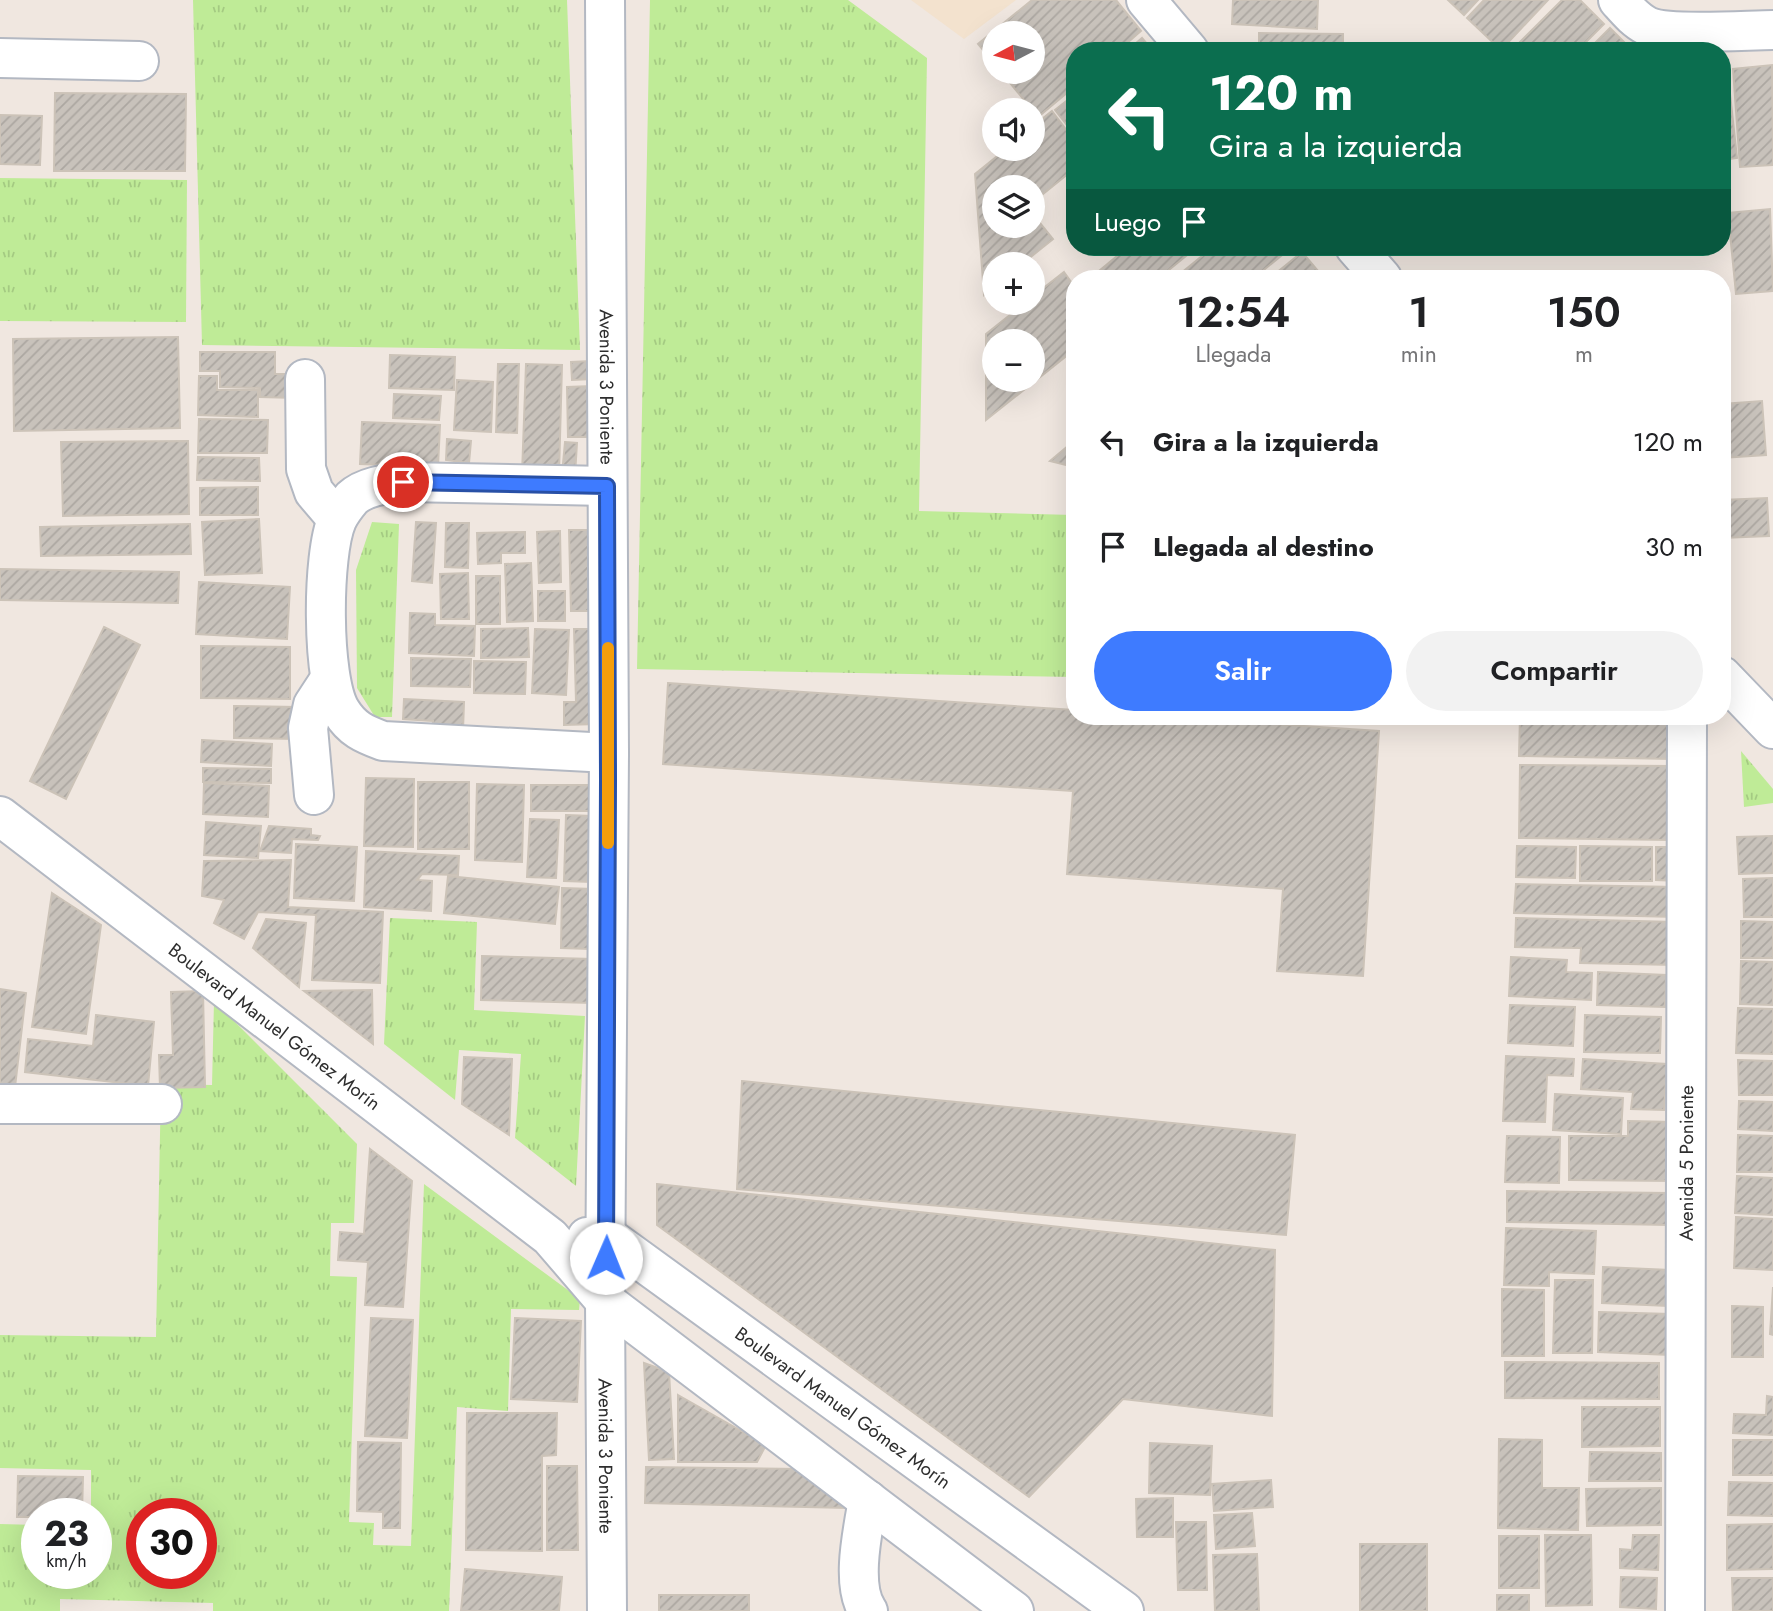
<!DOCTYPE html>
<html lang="es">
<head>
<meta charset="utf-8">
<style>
	body { margin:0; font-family:Jost,sans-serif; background:#f2f2f2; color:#202124; height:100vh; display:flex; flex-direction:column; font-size:26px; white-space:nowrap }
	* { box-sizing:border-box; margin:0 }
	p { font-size:23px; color:#757577 }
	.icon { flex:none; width:38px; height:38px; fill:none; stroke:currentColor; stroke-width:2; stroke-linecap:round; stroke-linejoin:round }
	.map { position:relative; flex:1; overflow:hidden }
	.side { position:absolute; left:1066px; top:270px; width:665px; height:455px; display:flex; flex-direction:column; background:#fff; border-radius:28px; box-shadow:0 7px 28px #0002 }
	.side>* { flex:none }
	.guide { position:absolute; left:1066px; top:42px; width:665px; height:214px; border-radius:28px; box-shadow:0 7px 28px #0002; background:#0b6e4f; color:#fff; overflow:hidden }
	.needle { width:46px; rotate:263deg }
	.buttons { position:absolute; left:982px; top:21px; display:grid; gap:14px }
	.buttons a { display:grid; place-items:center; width:63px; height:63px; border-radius:50%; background:#fff; box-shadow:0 7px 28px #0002; font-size:35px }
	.speed { position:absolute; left:21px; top:1498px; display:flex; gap:14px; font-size:35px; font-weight:700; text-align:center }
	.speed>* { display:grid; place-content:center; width:91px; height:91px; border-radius:50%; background:#fff; box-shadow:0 7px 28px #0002; line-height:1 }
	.speed small { font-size:18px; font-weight:400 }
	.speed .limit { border:10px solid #d22; background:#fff; color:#111 }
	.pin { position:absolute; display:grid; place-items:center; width:60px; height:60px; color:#fff; margin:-30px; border:4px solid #fff; border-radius:50%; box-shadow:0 2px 7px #0007 }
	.me { position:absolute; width:77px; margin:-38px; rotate:1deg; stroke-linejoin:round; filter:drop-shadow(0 0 5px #0008) }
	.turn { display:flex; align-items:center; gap:24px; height:147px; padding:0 28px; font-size:32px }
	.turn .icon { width:91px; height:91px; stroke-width:2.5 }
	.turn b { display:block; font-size:49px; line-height:60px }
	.then { display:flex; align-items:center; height:66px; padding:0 28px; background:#0003; gap:14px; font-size:26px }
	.eta { display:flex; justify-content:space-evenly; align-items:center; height:119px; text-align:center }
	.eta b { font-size:42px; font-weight:600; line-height:49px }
	.button { display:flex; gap:14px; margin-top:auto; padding:14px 28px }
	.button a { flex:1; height:80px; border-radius:42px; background:#3e7bff; color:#fff; font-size:28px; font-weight:600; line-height:80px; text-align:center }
	.button a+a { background:#f2f2f2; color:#202124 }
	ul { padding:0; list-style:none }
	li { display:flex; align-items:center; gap:21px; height:105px; padding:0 28px }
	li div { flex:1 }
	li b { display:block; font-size:26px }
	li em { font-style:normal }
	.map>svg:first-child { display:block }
	.education { fill:#f3e2ce }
	.grass { fill:url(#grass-tufts); fill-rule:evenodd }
	.building { fill:url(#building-hatch); stroke:#ccc3b8; stroke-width:2; fill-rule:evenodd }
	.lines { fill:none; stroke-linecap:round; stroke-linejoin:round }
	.minor-casing { stroke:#b3b8c2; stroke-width:42 }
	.minor { stroke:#fff; stroke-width:38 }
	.route-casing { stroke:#2850a6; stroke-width:18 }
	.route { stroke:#3e7bff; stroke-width:12 }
	.slow { stroke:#f59e0b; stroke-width:12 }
	.labels { text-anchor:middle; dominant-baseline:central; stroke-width:5; stroke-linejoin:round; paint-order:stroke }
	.street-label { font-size:19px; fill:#2e2e2e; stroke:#fff }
</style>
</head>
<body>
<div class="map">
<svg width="1773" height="1611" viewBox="0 0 1773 1611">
	<defs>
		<pattern id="grass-tufts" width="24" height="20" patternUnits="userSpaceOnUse" patternTransform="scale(1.75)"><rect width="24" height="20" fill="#bfeb97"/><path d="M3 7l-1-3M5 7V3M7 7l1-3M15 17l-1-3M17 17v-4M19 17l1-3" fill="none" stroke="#a4ca82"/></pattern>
		<pattern id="building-hatch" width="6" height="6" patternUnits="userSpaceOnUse" patternTransform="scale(1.75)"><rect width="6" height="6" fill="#c8c2bb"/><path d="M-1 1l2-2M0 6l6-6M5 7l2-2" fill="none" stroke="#aca7a1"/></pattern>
	</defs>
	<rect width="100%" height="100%" fill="#f0e7e0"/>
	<path class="education" d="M911 0H1016L964 39Z"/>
	<g class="grass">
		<path d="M193 0H567L580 350 202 345Z"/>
		<path d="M650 0H848L927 58 919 511 1074 515V677L637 669Z"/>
		<path d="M0 178 187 180 186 322 0 321Z"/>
		<path d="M372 522 399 524 392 717H375L357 688 356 570Z"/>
		<path d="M1741 751 1773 789V803L1744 807Z"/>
		<path d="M390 918 477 922 474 1010 585 1016 576 1186 515 1138 521 1054 459 1050 455 1100 384 1044Z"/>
		<path d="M214 1001 357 1144 354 1223H331L330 1276 357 1277 349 1522 374 1523 373 1545 411 1546 424 1184 580 1299 579 1310 511 1309 508 1411 457 1407 449 1611H213V1603L60 1599V1611H0V1524L37 1525V1573H96V1514H91V1470L0 1468V1335L156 1337 161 1084 212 1085ZM142 1514H201V1573H142Z"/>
	</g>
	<g class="building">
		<path d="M1032 0H1116L1141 31 1118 51H1074V87L1038 117 1001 72H1032V33H994V63L978 44Z"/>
		<path d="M1233 0H1318L1317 29 1232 24Z"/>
		<path d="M1448 0H1478L1464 15Z"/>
		<path d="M1484 0H1548L1501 50 1467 18Z"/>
		<path d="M1562 0H1580L1604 24 1577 51H1511Z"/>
		<path d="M1610 28 1633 51H1587Z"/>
		<path d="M1259 33 1343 34V51H1259Z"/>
		<path d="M1142 38 1153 51H1127Z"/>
		<path d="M1772 65 1773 165 1740 167 1733 69Z"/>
		<path d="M1722 66H1727L1737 158 1722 160Z"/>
		<path d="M55 93 186 94 185 171H54Z"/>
		<path d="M1074 95V134L1055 110Z"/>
		<path d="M1052 111 1074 140V169L1032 203V187H994V226H1032V213L1053 239 1022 264H994V286L984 295 975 174 1006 149H1032V127Z"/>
		<path d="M0 115 42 116 40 165 0 164Z"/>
		<path d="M1770 209 1773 291 1736 294 1728 213Z"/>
		<path d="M1128 247H1197L1159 278H1107L1100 270Z"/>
		<path d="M1213 247H1292L1254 278H1175Z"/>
		<path d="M1302 252 1324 278H1270Z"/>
		<path d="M1064 272 1074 286V350L986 420V334L1025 303H1032V297ZM994 341H1032V380H994Z"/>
		<path d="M178 337 180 428 14 431 13 339Z"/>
		<path d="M200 352H275V374H297L296 398 260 397V388L220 387V371H200Z"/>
		<path d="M390 355 455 357 454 390 389 388Z"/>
		<path d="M591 361 592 379 572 380 571 362Z"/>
		<path d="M498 364H519L517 433 496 432Z"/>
		<path d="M526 364 562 365 559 475 522 474Z"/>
		<path d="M199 376H217V390H258V417L198 415Z"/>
		<path d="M457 380 493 382 491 432 454 430Z"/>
		<path d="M592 386 593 437H568L567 387Z"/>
		<path d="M394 394 441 396 439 420 393 418Z"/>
		<path d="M1762 401 1766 455 1722 458V404Z"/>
		<path d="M199 419 268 420 267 453H198Z"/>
		<path d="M362 422 440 425 438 467 360 464Z"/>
		<path d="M447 439 471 441 469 463 446 460Z"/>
		<path d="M188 441 189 514 63 516 61 442Z"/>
		<path d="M1074 441V467L1050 461Z"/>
		<path d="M565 442 577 443 575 475 562 474Z"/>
		<path d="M198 457 259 458 260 481 197 480Z"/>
		<path d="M258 487V515H200V488Z"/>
		<path d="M1767 498 1769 536 1722 538V500Z"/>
		<path d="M259 519 262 573 205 575 202 522Z"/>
		<path d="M416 522 436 523 432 583 412 581Z"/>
		<path d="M446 523H469L468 568 445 567Z"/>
		<path d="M190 524 191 554 41 556 40 527Z"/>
		<path d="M569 530H591L592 611H571Z"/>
		<path d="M560 531 561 582 539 583 537 532Z"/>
		<path d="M525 532V553H501V563L478 564 477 533Z"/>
		<path d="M531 563 533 621 507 622 505 564Z"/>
		<path d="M0 569 179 572 178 603 0 600Z"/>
		<path d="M468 573 469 619H441L440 574Z"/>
		<rect x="476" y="576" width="24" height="48"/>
		<path d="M199 582 290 587 287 639 196 634Z"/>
		<rect x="538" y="591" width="27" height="30"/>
		<path d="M410 613 435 614V625L475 626 474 656 409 653Z"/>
		<path d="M104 627 140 645 66 799 30 781Z"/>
		<path d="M528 628 529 657 481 658V629Z"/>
		<path d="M535 629 569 630 566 695 532 693Z"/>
		<path d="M574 629H594L597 724 564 725V702H576Z"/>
		<path d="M201 646 290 647V699L201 698Z"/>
		<path d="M411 658 471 659 470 687 411 686Z"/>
		<path d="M474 661 526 662 525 694 474 693Z"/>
		<path d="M668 683 1074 710V716H1157L1379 731 1363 976 1277 971 1283 889 1067 874 1073 791 663 764Z"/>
		<path d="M404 699 464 702 463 731 432 729 433 721 403 719Z"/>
		<path d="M234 706 297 707V739L234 738Z"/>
		<path d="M1288 716H1353V720Z"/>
		<path d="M1520 716H1672L1671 759 1519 756Z"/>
		<path d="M202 740 272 744 271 766 201 762Z"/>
		<path d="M1520 765 1672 766 1671 840 1519 838Z"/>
		<path d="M203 768 271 769V783L203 782Z"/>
		<path d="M366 778 414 779 413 847 364 846Z"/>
		<rect x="418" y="782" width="51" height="67"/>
		<path d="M204 783 269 786 268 817 203 814Z"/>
		<path d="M477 784 524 785 522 862 475 860Z"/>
		<rect x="531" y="785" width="58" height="26"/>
		<path d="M566 815 593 816 592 882 564 881Z"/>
		<path d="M530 819 559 820 556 878 527 877Z"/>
		<path d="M206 822 261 826 258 858 204 855Z"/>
		<path d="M269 826 311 829V835L320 836 318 840 292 839 291 853 260 851Z"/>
		<path d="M1773 836V873L1739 874 1737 837Z"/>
		<path d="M296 844 357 847 354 901 294 898Z"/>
		<path d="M1517 846 1576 847 1575 878 1516 877Z"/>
		<path d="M1580 846 1652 847V881H1580Z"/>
		<path d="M1656 847H1679L1678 881 1656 880Z"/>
		<path d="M366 851 459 856 458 875 422 874 417 880 432 881 431 911 364 907Z"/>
		<path d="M291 860 288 907 383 912 380 983 312 980 316 915 258 912 244 939 214 923 224 900 202 896 204 861Z"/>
		<path d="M448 876 559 887 555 924 444 913Z"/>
		<path d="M1773 878V917H1744L1743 879Z"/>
		<path d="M1516 884 1677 887 1676 917 1514 913Z"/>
		<path d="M562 888 593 889 591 949 561 948Z"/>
		<path d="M52 893 101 925 86 1034 32 1027Z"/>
		<path d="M1516 918 1676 922 1675 965 1580 963 1581 948 1515 947Z"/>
		<path d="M266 919 306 923 299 987 253 948Z"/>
		<path d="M1741 921 1773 922V958H1741Z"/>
		<path d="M482 956 593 959 592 1003 481 1000Z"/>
		<path d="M1511 957 1567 960 1566 972 1592 973 1591 1000 1509 996Z"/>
		<path d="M1741 961 1773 962V1005L1740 1004Z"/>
		<path d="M1598 972 1666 975 1665 1007 1597 1005Z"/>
		<path d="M0 989 26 993 15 1087 0 1085Z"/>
		<path d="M372 990 373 1044 304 991Z"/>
		<path d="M203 991 205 1087 160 1088 159 1055H173L171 992Z"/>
		<path d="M1510 1005 1575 1007 1573 1046 1508 1043Z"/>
		<path d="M1738 1008 1773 1009V1054L1736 1053Z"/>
		<path d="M96 1015 154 1022 148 1086 25 1072 28 1039 93 1046Z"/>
		<path d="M1585 1015 1661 1017 1660 1053 1584 1052Z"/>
		<path d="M1506 1056 1574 1059 1573 1076 1547 1075 1545 1122 1503 1121Z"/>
		<path d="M464 1057 512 1059 509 1135 462 1104Z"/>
		<path d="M1583 1059 1667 1064 1664 1110 1631 1109 1633 1092 1581 1089Z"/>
		<path d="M1738 1060 1773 1061V1095H1739Z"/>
		<path d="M742 1081 1295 1135 1286 1235 737 1189Z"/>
		<path d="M1555 1094 1623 1098 1621 1134 1553 1130Z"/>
		<path d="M1739 1101 1773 1102V1131L1738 1129Z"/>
		<path d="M1628 1121 1674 1122 1673 1181 1569 1180V1136H1628Z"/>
		<path d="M1738 1135 1773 1136V1172H1737Z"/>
		<path d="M1507 1136 1560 1137 1559 1183 1505 1182Z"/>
		<path d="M370 1149 412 1181 403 1307 365 1305 368 1262 338 1260 340 1232 364 1234Z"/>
		<path d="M1737 1176 1773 1178V1215L1735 1213Z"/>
		<path d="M657 1184 1275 1250 1272 1416 1123 1399 1029 1497 657 1225Z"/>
		<path d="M1507 1191 1668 1193V1225L1507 1222Z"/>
		<path d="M1736 1217 1773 1219V1270L1734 1268Z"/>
		<path d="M1506 1228 1596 1231 1594 1274 1549 1272V1286L1504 1285Z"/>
		<path d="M1603 1267 1670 1270 1668 1306 1602 1303Z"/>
		<path d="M1555 1280H1593L1592 1353H1553Z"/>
		<path d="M1773 1287V1335L1770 1334Z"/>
		<path d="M1502 1289 1544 1290V1356H1502Z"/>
		<path d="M1732 1306 1763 1307V1357H1732Z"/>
		<path d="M1599 1312 1671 1314 1670 1355 1598 1352Z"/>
		<path d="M371 1318 413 1320 407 1438 365 1436Z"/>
		<path d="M515 1318 581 1321 577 1402 511 1399Z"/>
		<path d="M1505 1362 1659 1363V1399L1505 1398Z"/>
		<path d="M644 1363 669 1372 674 1459 649 1460Z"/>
		<path d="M678 1395 766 1445 757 1462H678Z"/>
		<path d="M1767 1396 1773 1397V1435L1733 1433 1734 1414 1766 1415Z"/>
		<path d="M1582 1407H1660V1446L1582 1447Z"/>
		<path d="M467 1413H557L556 1455 542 1456V1551L466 1550Z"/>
		<path d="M1499 1439 1542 1440V1488H1579L1578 1530 1498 1528Z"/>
		<rect x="1733" y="1440" width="40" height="35"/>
		<path d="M358 1442 401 1443 400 1528H383V1512L357 1511Z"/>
		<path d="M1150 1443 1212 1446 1210 1495 1149 1493Z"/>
		<path d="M1590 1452 1661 1453V1481H1589Z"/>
		<path d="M547 1466H577L578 1550H547Z"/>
		<path d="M646 1467 799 1469 846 1508 645 1503Z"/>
		<path d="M18 1476 83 1477 82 1514H37V1517H17Z"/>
		<path d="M1271 1480 1273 1507 1214 1511 1212 1484Z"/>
		<path d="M1729 1482 1773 1483V1516L1728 1515Z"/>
		<path d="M1661 1488V1525L1587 1526 1586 1489Z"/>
		<path d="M1173 1498V1537H1137L1136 1499Z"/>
		<path d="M1252 1513 1255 1546 1216 1549 1214 1515Z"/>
		<path d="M1176 1522H1206L1207 1590H1178Z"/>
		<path d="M1773 1524V1569L1727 1570V1525Z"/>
		<path d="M1545 1535H1591L1592 1605 1546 1606Z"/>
		<path d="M1633 1535H1659L1658 1570 1620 1568V1549L1632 1550Z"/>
		<rect x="1499" y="1536" width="40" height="52"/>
		<rect x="1360" y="1544" width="67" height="67"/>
		<path d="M1257 1554 1259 1611H1215L1213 1555Z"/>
		<path d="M465 1569 562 1577 559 1611H461Z"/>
		<path d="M1621 1577 1657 1578 1656 1609 1620 1607Z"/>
		<path d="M1732 1578H1773V1611H1733Z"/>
		<rect x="659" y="1595" width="90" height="16"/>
		<rect x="1497" y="1595" width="32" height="16"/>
	</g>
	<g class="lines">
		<g class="minor-casing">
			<g id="minor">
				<path id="s1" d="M605 0 609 753 605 1301 607 1611"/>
				<path d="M1146 0 1189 51"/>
				<path d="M1618 0C1627 10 1635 20 1647 26 1666 36 1747 30 1773 30"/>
				<path d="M0 58 139 61"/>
				<path d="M1355 247 1382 278"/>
				<path d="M305 379 306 469 314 492 337 519"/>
				<path d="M607 486 403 482C387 484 365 486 352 498 347 504 340 513 337 520 322 554 321 679 341 711 352 729 364 734 383 741L609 753"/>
				<path d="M1722 676 1773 729"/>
				<path d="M314 795 308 728 313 705 330 679"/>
				<path id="s2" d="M0 816 550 1237 605 1301 1014 1611"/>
				<path d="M0 1104H162"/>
				<path id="s3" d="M587 1237 607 1236 1124 1611"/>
				<path d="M868 1611C850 1586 863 1529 868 1500"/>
				<path id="s4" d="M1685 1611 1687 716"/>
			</g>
		</g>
		<use href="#minor" class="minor"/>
	</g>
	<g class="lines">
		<g class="route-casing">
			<path id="route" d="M403 482 607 486 608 780 606 1258"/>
		</g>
		<use href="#route" class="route"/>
		<path class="slow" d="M608 648V843"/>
	</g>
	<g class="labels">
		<g class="street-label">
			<text stroke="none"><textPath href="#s1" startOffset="387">Avenida 3 Poniente</textPath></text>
			<text stroke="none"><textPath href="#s2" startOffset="346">Boulevard Manuel Gómez Morín</textPath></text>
			<text stroke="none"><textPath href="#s4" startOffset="448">Avenida 5 Poniente</textPath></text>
			<text stroke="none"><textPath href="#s3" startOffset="312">Boulevard Manuel Gómez Morín</textPath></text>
			<text stroke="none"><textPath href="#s1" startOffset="1456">Avenida 3 Poniente</textPath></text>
		</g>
	</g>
</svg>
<div class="buttons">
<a><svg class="needle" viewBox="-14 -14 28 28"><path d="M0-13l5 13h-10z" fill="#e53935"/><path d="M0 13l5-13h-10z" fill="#757577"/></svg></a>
<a><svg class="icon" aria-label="sound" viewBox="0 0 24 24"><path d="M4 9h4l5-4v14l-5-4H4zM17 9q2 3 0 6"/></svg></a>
<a><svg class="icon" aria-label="layers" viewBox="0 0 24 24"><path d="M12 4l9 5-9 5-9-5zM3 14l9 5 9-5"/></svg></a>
<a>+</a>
<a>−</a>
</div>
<div class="speed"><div>23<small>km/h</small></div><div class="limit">30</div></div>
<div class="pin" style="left:403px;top:482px;background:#d93025"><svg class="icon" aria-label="arrive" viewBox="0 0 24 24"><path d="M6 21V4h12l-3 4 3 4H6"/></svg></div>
<svg class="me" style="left:606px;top:1258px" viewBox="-20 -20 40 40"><circle r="19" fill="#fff"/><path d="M0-13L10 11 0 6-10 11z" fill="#3e7bff"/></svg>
<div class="guide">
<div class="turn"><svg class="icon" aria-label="left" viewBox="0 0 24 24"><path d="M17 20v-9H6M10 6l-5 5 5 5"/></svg><div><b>120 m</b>Gira a la izquierda</div></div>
<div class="then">Luego<svg class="icon" aria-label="arrive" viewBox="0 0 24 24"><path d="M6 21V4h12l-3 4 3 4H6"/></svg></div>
</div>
<section class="side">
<div class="eta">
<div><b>12:54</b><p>Llegada</p></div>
<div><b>1</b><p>min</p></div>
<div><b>150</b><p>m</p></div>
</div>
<ul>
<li><svg class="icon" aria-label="left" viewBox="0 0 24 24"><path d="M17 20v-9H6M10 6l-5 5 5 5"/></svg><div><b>Gira a la izquierda</b></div><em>120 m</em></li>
<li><svg class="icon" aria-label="arrive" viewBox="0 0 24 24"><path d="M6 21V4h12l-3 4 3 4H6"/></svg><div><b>Llegada al destino</b></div><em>30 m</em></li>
</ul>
<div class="button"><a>Salir</a><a>Compartir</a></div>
</section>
</div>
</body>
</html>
